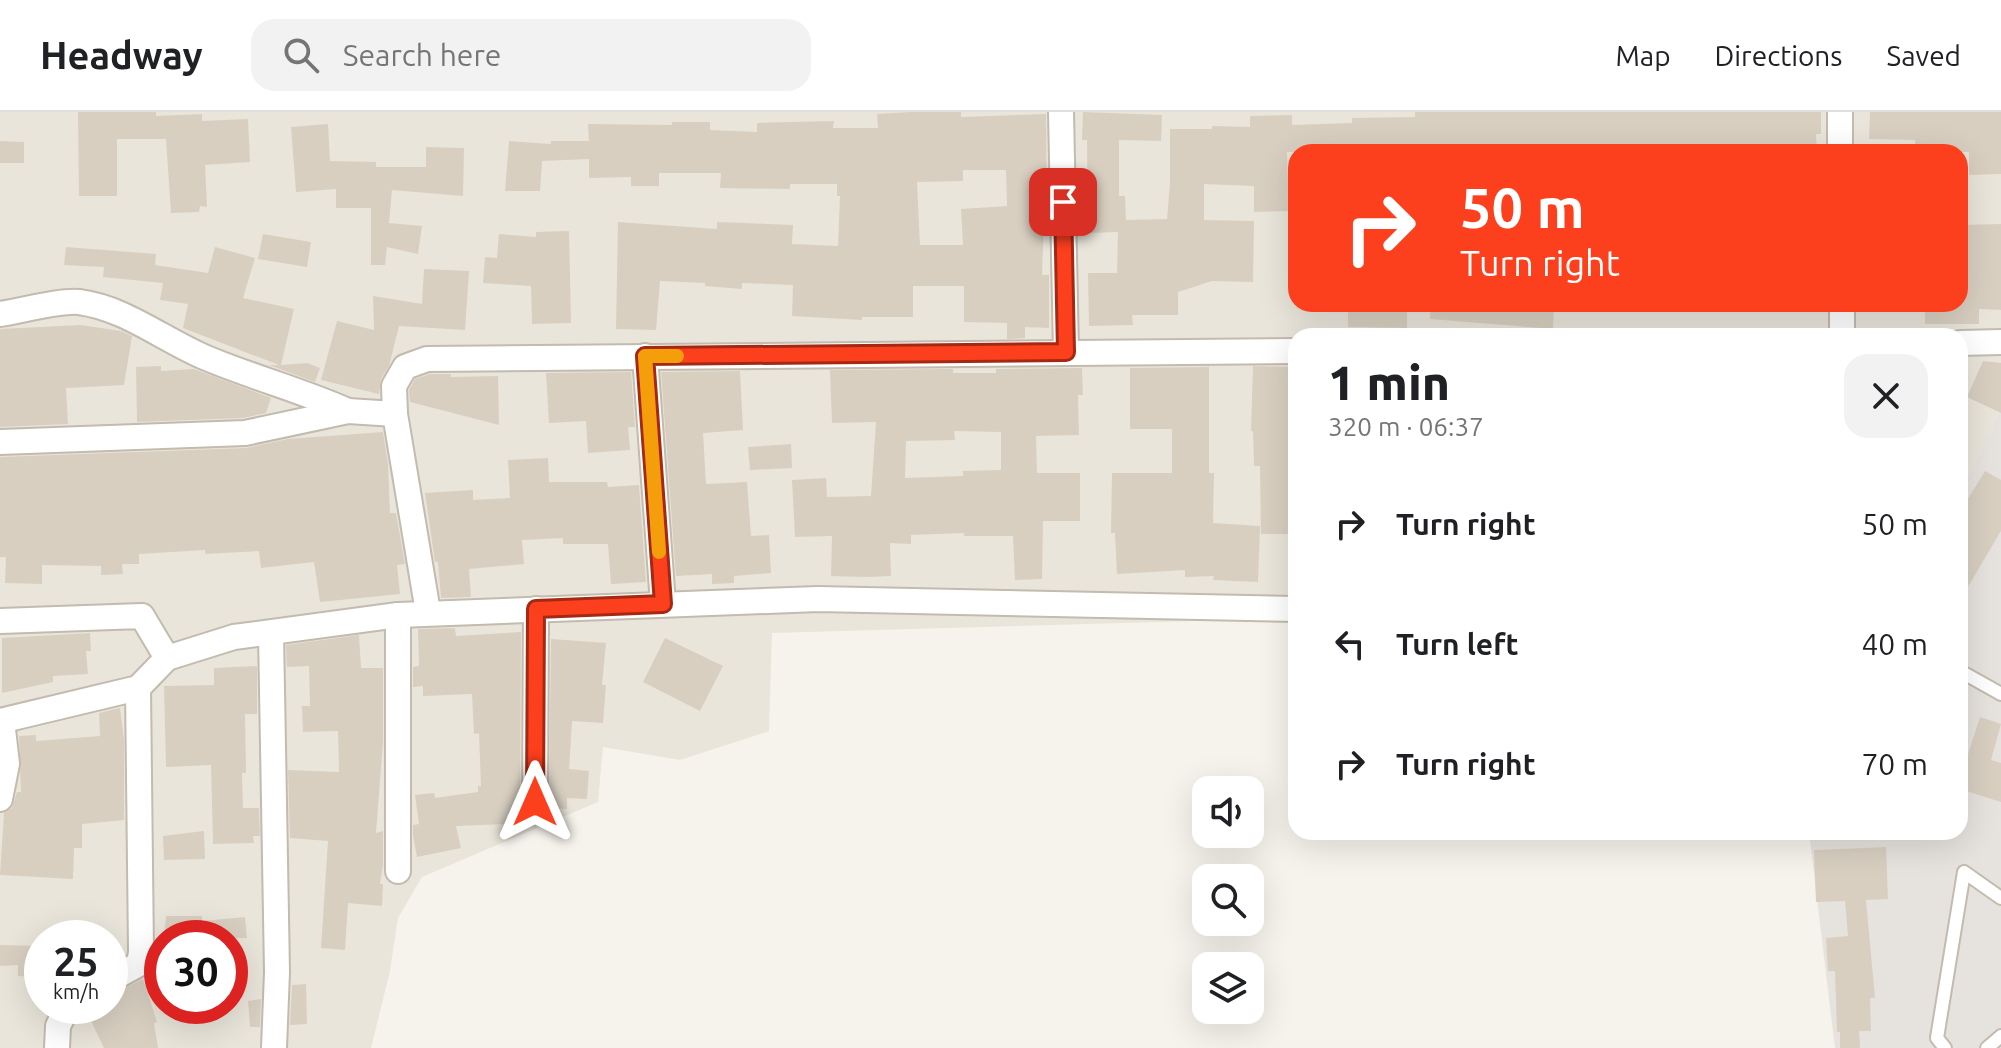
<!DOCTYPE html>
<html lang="en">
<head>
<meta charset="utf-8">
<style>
	body { margin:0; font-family:Ubuntu,sans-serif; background:#f2f2f2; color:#202124; height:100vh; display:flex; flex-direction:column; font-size:30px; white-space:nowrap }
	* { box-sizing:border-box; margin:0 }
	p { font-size:26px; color:#757577 }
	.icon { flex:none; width:44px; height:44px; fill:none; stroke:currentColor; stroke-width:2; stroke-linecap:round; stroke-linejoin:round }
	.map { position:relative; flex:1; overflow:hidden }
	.sheet { position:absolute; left:1288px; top:216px; width:680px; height:512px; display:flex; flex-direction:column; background:#fff; border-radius:24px; box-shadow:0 8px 32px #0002 }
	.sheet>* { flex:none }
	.banner { position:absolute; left:1288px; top:32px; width:680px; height:168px; border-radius:24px; box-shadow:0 8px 32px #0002; background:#fc3f1d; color:#fff; overflow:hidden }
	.buttons { position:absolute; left:1192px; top:664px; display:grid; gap:16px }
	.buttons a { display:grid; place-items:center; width:72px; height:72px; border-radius:16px; background:#fff; box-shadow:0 8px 32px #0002; font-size:40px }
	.speed { position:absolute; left:24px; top:808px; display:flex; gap:16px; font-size:40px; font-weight:700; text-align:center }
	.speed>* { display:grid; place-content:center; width:104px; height:104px; border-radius:50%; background:#fff; box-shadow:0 8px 32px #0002; line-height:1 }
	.speed small { font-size:20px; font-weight:400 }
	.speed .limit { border:12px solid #d22; background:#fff; color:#111 }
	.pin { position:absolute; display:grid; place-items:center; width:68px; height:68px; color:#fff; margin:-34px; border-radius:16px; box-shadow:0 4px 12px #0006 }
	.me { position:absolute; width:88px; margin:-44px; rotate:0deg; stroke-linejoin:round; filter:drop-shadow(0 0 6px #0008) }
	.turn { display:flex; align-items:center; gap:28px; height:168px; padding:0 40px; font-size:36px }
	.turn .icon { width:104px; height:104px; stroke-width:2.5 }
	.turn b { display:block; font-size:56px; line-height:68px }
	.round { display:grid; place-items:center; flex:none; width:84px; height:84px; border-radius:24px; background:#f2f2f2 }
	.overview { display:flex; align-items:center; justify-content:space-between; height:136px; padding:0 40px }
	h1 { font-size:48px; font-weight:800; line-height:60px }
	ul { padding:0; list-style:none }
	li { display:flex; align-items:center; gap:24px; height:120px; padding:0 40px }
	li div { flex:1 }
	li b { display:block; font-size:30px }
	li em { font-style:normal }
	header { display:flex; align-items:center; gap:48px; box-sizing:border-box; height:112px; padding:0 40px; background:#fff; border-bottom:2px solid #e0e0e0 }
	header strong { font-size:38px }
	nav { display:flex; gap:44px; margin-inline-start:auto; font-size:28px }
	.search { width:560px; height:72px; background:#f2f2f2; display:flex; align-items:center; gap:20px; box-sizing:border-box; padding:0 28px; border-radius:24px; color:#757577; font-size:30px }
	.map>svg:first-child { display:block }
	.residential { fill:#eae5da; fill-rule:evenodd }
	.industrial { fill:#e6e2dd }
	.building { fill:#d8cfc1; fill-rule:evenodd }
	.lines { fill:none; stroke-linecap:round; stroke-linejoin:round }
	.service-casing { stroke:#c2bbae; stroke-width:16 }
	.minor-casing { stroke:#c2bbae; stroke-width:28 }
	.service { stroke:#fff; stroke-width:12 }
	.minor { stroke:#fff; stroke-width:24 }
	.route-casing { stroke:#a42913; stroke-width:20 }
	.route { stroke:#fc3f1d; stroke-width:14 }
	.slow { stroke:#f59e0b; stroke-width:14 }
</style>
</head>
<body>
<header>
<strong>Headway</strong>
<div class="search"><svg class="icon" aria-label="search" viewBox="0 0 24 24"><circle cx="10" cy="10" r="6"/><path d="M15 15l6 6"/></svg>Search here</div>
<nav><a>Map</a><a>Directions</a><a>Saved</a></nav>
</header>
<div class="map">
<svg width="2001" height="936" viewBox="0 0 2001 936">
	<rect width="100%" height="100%" fill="#f6f3ec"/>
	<path class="residential" d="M0 0H2001V297L1960 381V224H1296V506L772 521 769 619 680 648 603 635 598 690 422 765 398 806 390 859 371 936H0ZM1296 40H1960V192H1296ZM42 826H110V894H42ZM162 826H230V894H162Z"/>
	<path class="industrial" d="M2001 297V936H1835L1809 720H1960V381Z"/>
	<g class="building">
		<path d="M78 0H156V4L202 2V9L248 7 250 50 205 53 207 95 200 94 199 100 171 101 166 27H117V84H79Z"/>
		<path d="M911 0H961V5L1046 2 1047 104H1044L1042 163H1049V216L1025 215V226L1007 227V211L964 210V174H913V205H862V208L792 204 793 173 742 171V177L705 174V171L660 169 656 218 616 217 618 110 717 117V110L793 113 792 132 838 134 840 84H837V72H790V77L720 76 721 61H659V74H631V65L589 66V47L542 49 540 79H505L509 29 551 32V29H589L588 12 672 13V10H710V18L757 20V11L834 9 833 16H878L877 2ZM963 58H1006L1007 94 961 97 963 133H920L917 70 963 69Z"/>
		<path d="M1083 0 1162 3 1161 29 1119 28V84H1125L1126 108 1167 107 1170 71V17H1212V14L1250 15V4L1292 3V13L1352 11V6L1415 5V0H1821V22H1816L1817 40H1287L1289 99 1254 100V74L1204 72V108L1254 109 1253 170 1212 169 1178 180V203H1132L1133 213 1089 214 1088 161H1117L1118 120 1088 121 1087 28H1082Z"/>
		<path d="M1870 0H2001V62L1969 63V40H1915V28L1869 27Z"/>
		<path d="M328 12 330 49 376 50V55H426V35L464 36 463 84 392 78 389 111 422 114 418 142 387 135 385 153H371V96H336V77L296 80 291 15Z"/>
		<path d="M0 29 24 30V51H0Z"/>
		<path d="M2001 112V198L1979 197V212H1925V192H1960V113Z"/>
		<path d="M569 119 571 211 532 212 531 174 483 171 485 145 497 146 499 122 536 125V120Z"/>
		<path d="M263 122 311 130 307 155 258 147Z"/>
		<path d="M66 135 156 142 155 153 208 161 215 135 255 146 243 186 294 197 281 253 307 251 320 256 315 270 269 253H279L183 216 188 192 160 188 163 171 103 165 104 155 64 153Z"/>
		<path d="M424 157 469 159 465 218 399 214 389 254 381 267 379 282 321 268 337 209 374 218 373 184 422 192Z"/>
		<path d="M1431 192H1526L1554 195 1553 217 1430 207Z"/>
		<path d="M1348 193 1407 194V216L1348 215Z"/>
		<path d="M81 213 121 219 132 224 124 273 66 276 68 312 0 315V217Z"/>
		<path d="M1983 249 2001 251V301L1967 285Z"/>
		<path d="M161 254V259L194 257 271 286 266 301 243 306 137 310 136 255Z"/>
		<path d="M1253 254 1296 255V422H1261L1260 354H1254L1253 319H1251Z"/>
		<path d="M1209 255V361H1214L1213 411 1260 414 1258 470 1213 468 1214 464 1185 465V458L1117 462 1115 421H1111L1112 361H1172V317H1130V256Z"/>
		<path d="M1082 256 1083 283H1078L1079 323 1036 324 1037 361H1080V409H1043L1042 467 1015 468 1013 424H964V421L911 423V432L890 431 891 464 867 465 831 464 832 424 795 425 792 368 826 366 827 385 871 384 876 310 832 311 830 258 953 257V261H996V257ZM954 319 1001 320V358L963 359V364L905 366 906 329 955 328Z"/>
		<path d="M740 259 743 318 703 321 706 372 747 370 751 424 769 423 771 461 734 464V471L712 472V462L676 464 661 260Z"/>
		<path d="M631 260 635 315H628L630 338 588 341 586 309 549 311 546 261Z"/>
		<path d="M430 262H451V265L498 264 499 313 410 290 409 278 415 267Z"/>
		<path d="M383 320 388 352 390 401H396L405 452 397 453 400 482 320 490 314 450 261 456 259 439 205 442V438L139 442V452H122L123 462 101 463V454L42 453V472L5 471 6 445H0V345L246 336 288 327Z"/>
		<path d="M791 332 792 356 750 358 748 335Z"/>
		<path d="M548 346 549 370H607L608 375 639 373 646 470 611 472 608 432H563V426L522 428 524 452 469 457 471 485 441 486 438 450H435L425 381 473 378V388L510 386 508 348Z"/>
		<path d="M1985 359 2001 368V419L1960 488V400Z"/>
		<path d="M455 516 456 524 521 520 520 701 507 702V712L456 714 461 736 417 745 413 723V713L419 712 415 683 434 681 435 686 478 680V674H481L479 621 474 622 472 582 423 584V574L413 575V555L419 554 418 517Z"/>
		<path d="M90 521 91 539H86L88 562 53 564V570L2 581V526Z"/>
		<path d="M359 523 361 556H383V630L376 721 383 719V753L380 772H383L382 794 348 791 345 838 321 836 328 729 290 726 288 658 339 660 338 619 303 620 302 594H310L309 554 287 555 286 533Z"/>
		<path d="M665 526 723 554 700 599 643 570Z"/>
		<path d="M551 527 606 531 602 573H606L603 611 572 609 569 657 589 659 587 687 567 686V697L549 696Z"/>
		<path d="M257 554V602H245L246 661H242L243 696H259L260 724H253L254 731 213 732 211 653 166 655 164 574 214 573V556Z"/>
		<path d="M120 596 124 628V708L82 712V736H74L73 767 0 763 4 701 12 696 17 680H21L19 624 36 623V629L100 624 99 601Z"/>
		<path d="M1980 605 2001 612 1991 648 2001 651V690L1960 677V667Z"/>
		<path d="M204 719 205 747 164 748 163 724Z"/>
		<path d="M1886 735 1888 787 1866 788 1875 886H1870L1871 919H1859L1860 936H1840V920H1837L1835 859H1828L1826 826 1848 824 1845 789 1816 790 1814 738Z"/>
		<path d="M166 804H202V809L245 805 247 826H164Z"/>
		<path d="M0 833 40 834 38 865 18 864V853L0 854Z"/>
		<path d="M143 867 157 910 154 911 158 936H104L84 894H110V883Z"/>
		<path d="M306 872 307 912 290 913 292 873Z"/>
		<path d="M261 887 260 915H250L248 889Z"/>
	</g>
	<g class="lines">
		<g class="service-casing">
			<g id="service">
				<path d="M1960 559 2001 582"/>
				<path d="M1945 936 1937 926 1964 760 2001 786"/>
				<path d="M1987 936 2001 924"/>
			</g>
		</g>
		<g class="minor-casing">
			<g id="minor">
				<path d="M1061 0 1066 240"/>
				<path d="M1840 0V40"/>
				<path d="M1842 192V224"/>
				<path d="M0 202C21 199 60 188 79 190 125 196 162 227 204 245 251 265 301 278 348 299"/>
				<path d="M1960 231 2001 230"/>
				<path d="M645 244 663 492"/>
				<path d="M0 330 245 321 348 299 395 302"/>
				<path d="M428 500 395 302 394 274 405 255 427 247 1296 239"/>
				<path d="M398 503V759"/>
				<path d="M0 509 142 504 167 546"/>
				<path d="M271 521 277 860 274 936"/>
				<path d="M0 609 138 576 167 546 234 525 398 503 818 487 1296 497"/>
				<path d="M0 687 7 652 2 609"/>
				<path d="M535 690 536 497"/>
				<path d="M110 868 139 852 141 840 138 576"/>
				<path d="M57 936 58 914 68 894"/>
			</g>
		</g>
		<use href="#service" class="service"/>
		<use href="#minor" class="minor"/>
	</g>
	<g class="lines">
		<g class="route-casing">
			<path id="route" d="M535 690 536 497 663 492 645 244 1066 240 1063 90"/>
		</g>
		<use href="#route" class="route"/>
		<path class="slow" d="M659 440 645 244H677"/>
	</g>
</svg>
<div class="buttons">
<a><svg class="icon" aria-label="sound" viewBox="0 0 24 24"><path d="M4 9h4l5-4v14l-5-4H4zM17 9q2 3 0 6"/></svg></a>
<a><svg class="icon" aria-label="search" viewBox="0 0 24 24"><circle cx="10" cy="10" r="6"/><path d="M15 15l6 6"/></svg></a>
<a><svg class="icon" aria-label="layers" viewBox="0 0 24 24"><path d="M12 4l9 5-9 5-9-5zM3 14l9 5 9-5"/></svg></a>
</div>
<div class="speed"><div>25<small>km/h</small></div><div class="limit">30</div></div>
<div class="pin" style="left:1063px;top:90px;background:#d93025"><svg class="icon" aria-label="arrive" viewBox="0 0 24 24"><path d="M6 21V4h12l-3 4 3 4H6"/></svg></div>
<svg class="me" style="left:535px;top:690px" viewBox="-20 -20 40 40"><path d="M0-17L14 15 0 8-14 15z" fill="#fc3f1d" stroke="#fff" stroke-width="4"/></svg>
<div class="banner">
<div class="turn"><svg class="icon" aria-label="right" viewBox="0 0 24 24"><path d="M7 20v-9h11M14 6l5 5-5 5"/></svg><div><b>50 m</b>Turn right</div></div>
</div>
<section class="sheet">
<div class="overview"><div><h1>1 min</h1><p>320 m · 06:37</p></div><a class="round"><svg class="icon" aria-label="close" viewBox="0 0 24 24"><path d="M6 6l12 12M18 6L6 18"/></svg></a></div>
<ul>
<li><svg class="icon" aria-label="right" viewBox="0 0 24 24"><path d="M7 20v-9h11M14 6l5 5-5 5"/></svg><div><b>Turn right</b></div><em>50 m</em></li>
<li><svg class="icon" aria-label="left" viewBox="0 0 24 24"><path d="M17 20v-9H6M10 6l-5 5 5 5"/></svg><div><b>Turn left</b></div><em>40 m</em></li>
<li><svg class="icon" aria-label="right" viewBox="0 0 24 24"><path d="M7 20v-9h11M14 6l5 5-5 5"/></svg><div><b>Turn right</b></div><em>70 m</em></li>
</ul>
</section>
</div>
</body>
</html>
